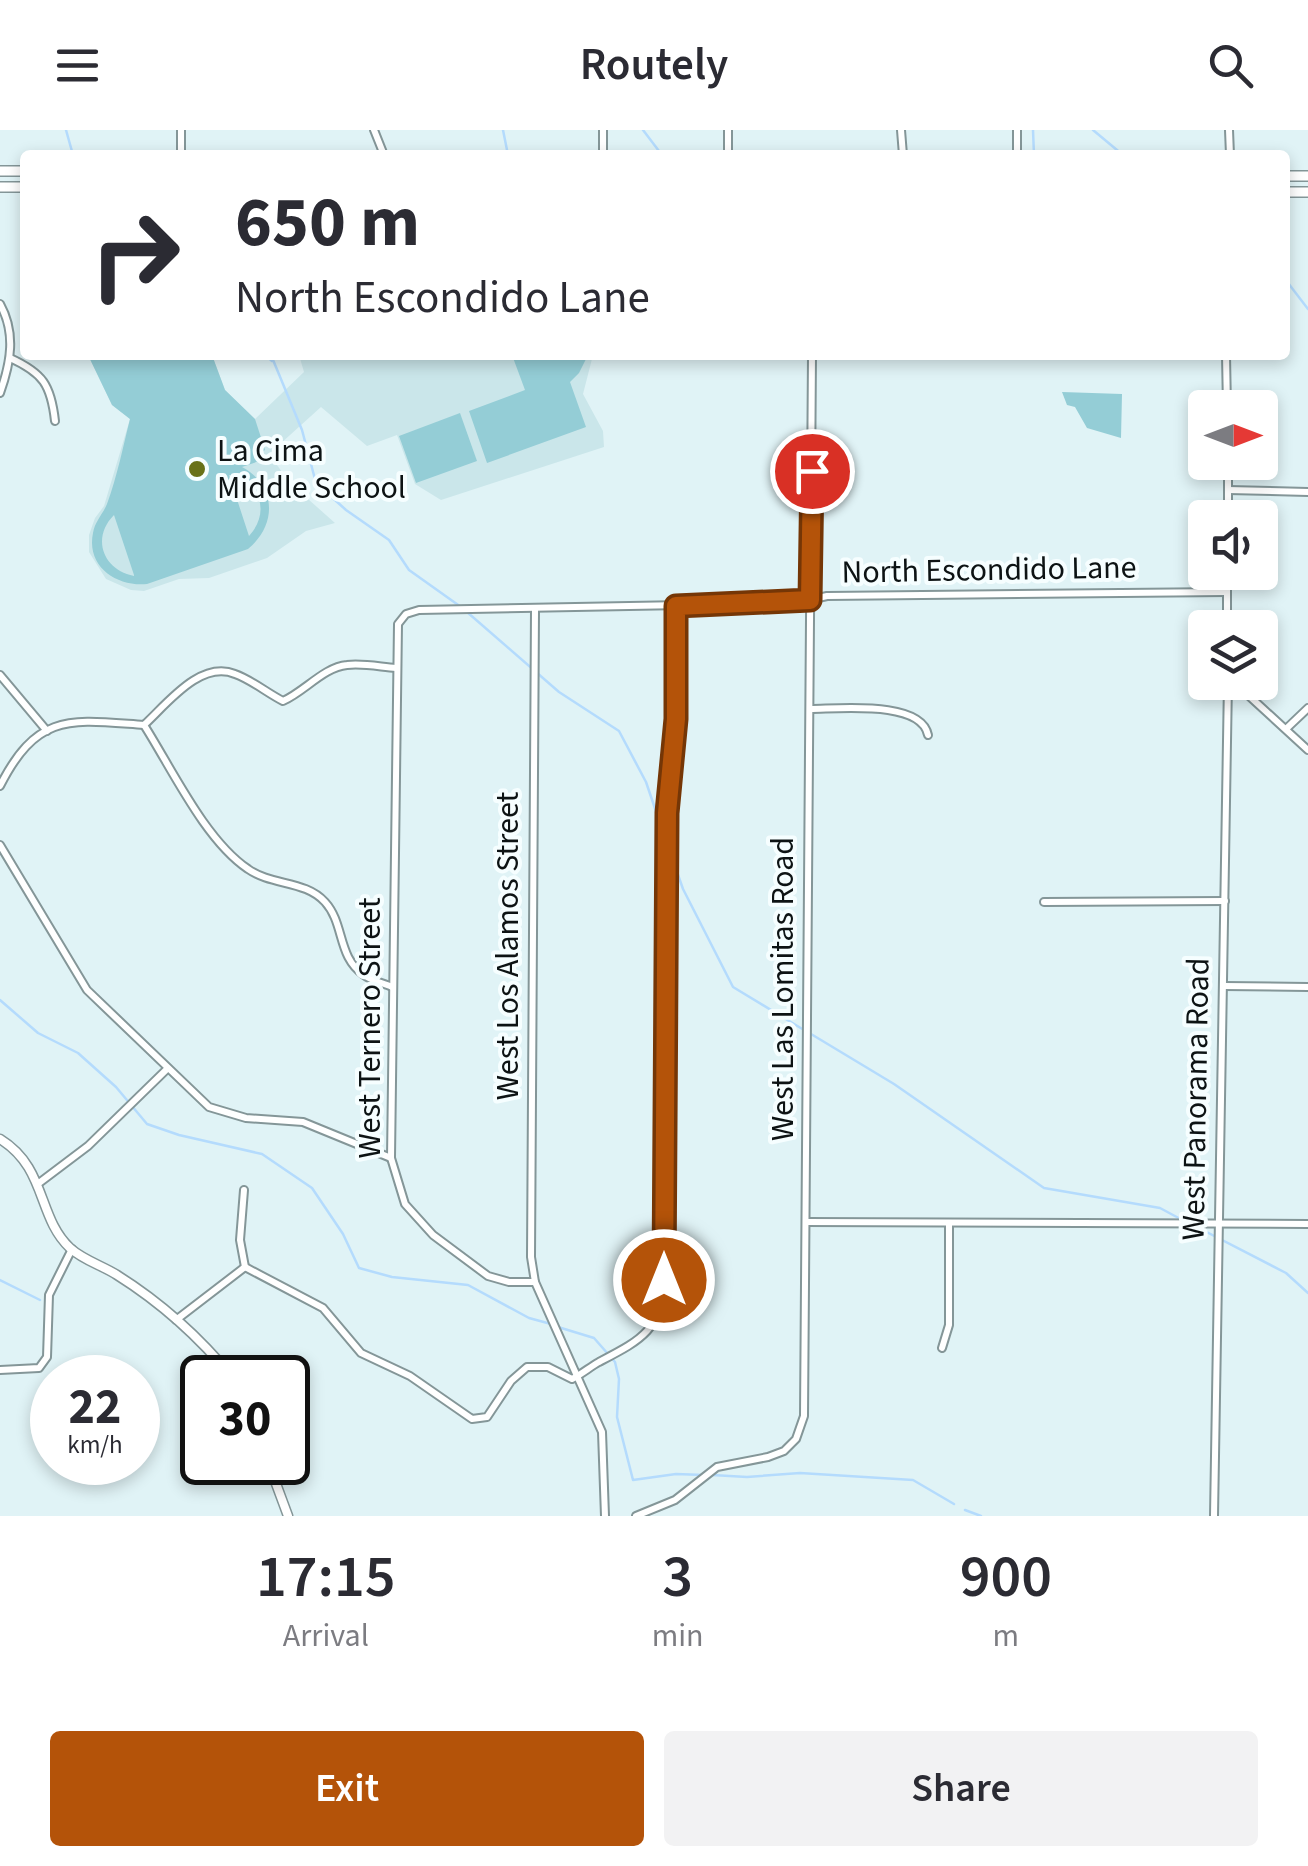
<!DOCTYPE html>
<html lang="en">
<head>
<meta charset="utf-8">
<style>
	body { margin:0; font-family:"Source Sans 3",sans-serif; background:#f2f2f3; color:#2b2b33; height:100vh; display:flex; flex-direction:column; font-size:38px; white-space:nowrap }
	* { box-sizing:border-box; margin:0 }
	p { font-size:32px; color:#7c7c81 }
	.icon { flex:none; width:55px; height:55px; fill:none; stroke:currentColor; stroke-width:2; stroke-linecap:round; stroke-linejoin:round }
	.map { position:relative; height:1386px; overflow:hidden }
	.sheet { display:flex; flex-direction:column; background:#fff; flex:1 }
	.sheet>* { flex:none }
	.guide { position:absolute; left:20px; top:20px; width:1270px; height:210px; border-radius:10px; box-shadow:0 5px 15px #0003; background:#fff; color:#2b2b33; overflow:hidden }
	.needle { width:65px; rotate:90deg }
	.fabs { position:absolute; left:1188px; top:260px; display:grid; gap:20px }
	.fabs a { display:grid; place-items:center; width:90px; height:90px; border-radius:10px; background:#fff; box-shadow:0 5px 15px #0003; font-size:50px }
	.speed { position:absolute; left:30px; top:1225px; display:flex; gap:20px; font-size:50px; font-weight:700; text-align:center }
	.speed>* { display:grid; place-content:center; width:130px; height:130px; border-radius:50%; background:#fff; box-shadow:0 5px 15px #0003; line-height:1 }
	.speed small { font-size:25px; font-weight:400 }
	.speed .limit { border:5px solid #111; border-radius:15px; background:#fff; color:#111 }
	.pin { position:absolute; display:grid; place-items:center; width:85px; height:85px; color:#fff; margin:-42px; border:5px solid #fff; border-radius:50%; box-shadow:0 2px 10px #0007 }
	.me { position:absolute; width:110px; margin:-55px; rotate:0deg; stroke-linejoin:round; filter:drop-shadow(0 0 8px #0008) }
	.turn { display:flex; align-items:center; gap:35px; height:210px; padding:0 50px; font-size:45px }
	.turn .icon { width:130px; height:130px; stroke-width:2.5 }
	.turn b { display:block; font-size:70px; line-height:85px }
	.eta { display:flex; justify-content:space-evenly; align-items:center; height:170px; text-align:center }
	.eta b { font-size:60px; font-weight:600; line-height:70px }
	.button { display:flex; gap:20px; margin-top:auto; padding:20px 50px }
	.button a { flex:1; height:115px; border-radius:10px; background:#b45309; color:#fff; font-size:40px; font-weight:600; line-height:115px; text-align:center }
	.button a+a { background:#f2f2f3; color:#2b2b33 }
	header { display:flex; justify-content:space-between; align-items:center; height:130px; padding:0 50px; background:#fff; font-size:45px; font-weight:600 }
	.map>svg:first-child { display:block }
	.built { fill:#cae6ea }
	.green { fill:#94cdd6; fill-rule:evenodd }
	.lines { fill:none; stroke-linecap:round; stroke-linejoin:round }
	.stream { stroke:#b4dbfd; stroke-width:2.5 }
	.minor-casing { stroke:#849698; stroke-width:10 }
	.tertiary-casing { stroke:#849698; stroke-width:11 }
	.primary-casing { stroke:#849698; stroke-width:12 }
	.minor { stroke:#fff; stroke-width:6 }
	.tertiary { stroke:#fff; stroke-width:8 }
	.primary { stroke:#fff; stroke-width:9 }
	.route-casing { stroke:#753606; stroke-width:25 }
	.route { stroke:#b45309; stroke-width:18 }
	.poi-dot { fill:#687119; stroke:#f6feff; stroke-width:4 }
	.labels { text-anchor:middle; dominant-baseline:central; stroke-width:8; stroke-linejoin:round; paint-order:stroke }
	.poi-label { font-size:32px; fill:#0d1314; stroke:#f6feff; text-anchor:start }
	.street-label { font-size:32px; fill:#0d1314; stroke:#f6feff }
</style>
</head>
<body>
<header><svg class="icon" aria-label="menu" viewBox="0 0 24 24"><path d="M4 6h16M4 12h16M4 18h16"/></svg>Routely<svg class="icon" aria-label="search" viewBox="0 0 24 24"><circle cx="10" cy="10" r="6"/><path d="M15 15l6 6"/></svg></header>
<div class="map">
<svg width="1308" height="1386" viewBox="0 0 1308 1386">
	<rect width="100%" height="100%" fill="#e0f3f6"/>
	<path class="built" d="M88 225H212L225 260 255 289 304 242 299 225H593L583 264 603 301 604 317 441 370 415 354 397 305 367 316 321 277 269 324 290 353 335 393 306 401 267 428 209 448 179 449 144 461 131 460 106 449 89 422V405L95 388 104 376 130 289 112 275Z"/>
	<g class="green">
		<path d="M88 225H212L225 260 255 289 265 320 262 322 265 329 242 337C277 356 277 395 248 419L147 454C117 457 86 437 93 403 95 391 103 384 107 374 117 347 123 317 130 289L112 275ZM229 345C260 351 271 382 249 406ZM114 385 134 445V446C103 440 91 408 114 385Z"/>
		<path d="M512 225H588L579 243 570 252 586 297 487 333 469 281 525 260Z"/>
		<path d="M1062 262 1122 264 1121 308 1087 298 1075 277 1067 275Z"/>
		<path d="M460 283 477 331 416 353 399 306Z"/>
	</g>
	<g class="lines">
		<g class="stream">
			<path d="M66 0 73 25"/>
			<path d="M503 0 508 25"/>
			<path d="M643 0 662 25"/>
			<path d="M1033 0 1034 25"/>
			<path d="M1093 0 1123 25"/>
			<path d="M1285 149 1308 179"/>
			<path d="M265 225 272 231"/>
			<path d="M271 225 302 300 316 353 346 380 389 410 409 440 461 477"/>
			<path d="M467 482 559 562 619 601 646 652 664 705"/>
			<path d="M670 722 683 759 733 857 804 900"/>
			<path d="M0 870 38 903 78 923 116 957 147 994 179 1005 262 1024 312 1058 343 1104 359 1138 392 1147 468 1155 529 1188 551 1194"/>
			<path d="M811 904 894 954 1044 1058 1160 1078 1186 1092"/>
			<path d="M1193 1095 1286 1143 1308 1163"/>
			<path d="M0 1150 40 1170"/>
			<path d="M558 1197 594 1208 615 1232 619 1249 617 1287 633 1350 676 1344 704 1345"/>
			<path d="M712 1345 747 1347 800 1343 913 1350 954 1374"/>
			<path d="M965 1380 981 1386"/>
		</g>
		<g class="minor-casing">
			<g id="minor">
				<path d="M374 0 384 25"/>
				<path d="M728 0V25"/>
				<path d="M901 0 903 25"/>
				<path d="M1229 0 1230 25"/>
				<path d="M181 25V0"/>
				<path d="M603 25V0"/>
				<path d="M1017 25V0"/>
				<path d="M0 174C16 203 11 232 0 263"/>
				<path d="M1226 225 1227 278"/>
				<path d="M10 228C43 243 51 255 55 291"/>
				<path d="M1228 360 1308 362"/>
				<path d="M1228 388V332"/>
				<path d="M1227 442V498"/>
				<path d="M535 480 531 1127 535 1152"/>
				<path d="M0 545 47 601"/>
				<path d="M1228 559 1247 564 1308 620"/>
				<path d="M810 579C839 579 921 570 928 605"/>
				<path d="M144 595C172 639 205 710 248 739 272 756 305 750 325 772 345 794 337 827 364 845 371 851 384 853 392 857"/>
				<path d="M1287 598 1308 578"/>
				<path d="M0 656C38 581 72 590 144 595 167 574 200 530 235 544 252 550 267 563 283 571 304 562 324 537 347 535 363 533 381 537 396 538"/>
				<path d="M0 715 87 860 209 977 246 988 303 992 391 1028"/>
				<path d="M1044 772 1225 771"/>
				<path d="M1224 856 1308 857"/>
				<path d="M39 1053 88 1016 166 940"/>
				<path d="M244 1060 240 1110 245 1137"/>
				<path d="M806 1092 1308 1094"/>
				<path d="M245 1137 323 1178 361 1223 410 1246 472 1289 487 1287 511 1251 527 1237H548L572 1249C582 1244 590 1237 599 1232 641 1210 662 1200 664 1150L667 683 676 589 675 476"/>
				<path d="M176 1190 245 1137"/>
				<path d="M942 1218 949 1195V1093"/>
				<path d="M0 1240 39 1238 47 1227 49 1165 72 1119"/>
				<path d="M605 1386 602 1302 535 1152H509L488 1146 433 1105 405 1074 391 1028 398 494 406 484 419 480 796 473 827 466 1226 462"/>
				<path d="M636 1386 675 1370 717 1337 768 1327 784 1321 796 1309 804 1286 812 225"/>
				<path d="M1214 1386 1228 552"/>
			</g>
		</g>
		<g class="tertiary-casing">
			<g id="tertiary">
				<path d="M0 1009C47 1038 37 1087 70 1118 83 1130 103 1136 117 1145 160 1172 201 1209 233 1248"/>
				<path d="M268 1332 288 1386"/>
			</g>
		</g>
		<g class="primary-casing">
			<g id="primary">
				<path d="M0 41H25"/>
				<path d="M1285 46H1308"/>
				<path d="M0 57H25"/>
				<path d="M1285 62H1308"/>
			</g>
		</g>
		<use href="#minor" class="minor"/>
		<use href="#tertiary" class="tertiary"/>
		<use href="#primary" class="primary"/>
	</g>
	<g class="lines">
		<g class="route-casing">
			<path id="route" d="M664 1150 667 683 676 589V476L810 470 812 341"/>
		</g>
		<use href="#route" class="route"/>
	</g>
	<circle class="poi-dot" cx="197" cy="339" r="10"/>
	<g class="labels">
		<g class="poi-label">
			<text x="217" y="321">La Cima<tspan x="217" dy="37">Middle School</tspan></text>
		</g>
		<g class="street-label">
			<text transform="translate(989 440) rotate(-1)">North Escondido Lane</text>
			<text transform="translate(508 816) rotate(-90)">West Los Alamos Street</text>
			<text transform="translate(783 859) rotate(-90)">West Las Lomitas Road</text>
			<text transform="translate(370 898) rotate(-90)">West Ternero Street</text>
			<text transform="translate(1196 969) rotate(-89)">West Panorama Road</text>
		</g>
	</g>
</svg>
<div class="fabs">
<a><svg class="needle" viewBox="-14 -14 28 28"><path d="M0-13l5 13h-10z" fill="#e53935"/><path d="M0 13l5-13h-10z" fill="#7c7c81"/></svg></a>
<a><svg class="icon" aria-label="sound" viewBox="0 0 24 24"><path d="M4 9h4l5-4v14l-5-4H4zM17 9q2 3 0 6"/></svg></a>
<a><svg class="icon" aria-label="layers" viewBox="0 0 24 24"><path d="M12 4l9 5-9 5-9-5zM3 14l9 5 9-5"/></svg></a>
</div>
<div class="speed"><div>22<small>km/h</small></div><div class="limit">30</div></div>
<div class="pin" style="left:812px;top:341px;background:#d93025"><svg class="icon" aria-label="arrive" viewBox="0 0 24 24"><path d="M6 21V4h12l-3 4 3 4H6"/></svg></div>
<svg class="me" style="left:664px;top:1150px" viewBox="-20 -20 40 40"><circle r="17" fill="#b45309" stroke="#fff" stroke-width="3"/><path d="M0-11L8 9 0 5-8 9z" fill="#fff"/></svg>
<div class="guide">
<div class="turn"><svg class="icon" aria-label="right" viewBox="0 0 24 24"><path d="M7 20v-9h11M14 6l5 5-5 5"/></svg><div><b>650 m</b>North Escondido Lane</div></div>
</div>
</div>
<section class="sheet">
<div class="eta">
<div><b>17:15</b><p>Arrival</p></div>
<div><b>3</b><p>min</p></div>
<div><b>900</b><p>m</p></div>
</div>
<div class="button"><a>Exit</a><a>Share</a></div>
</section>
</body>
</html>
